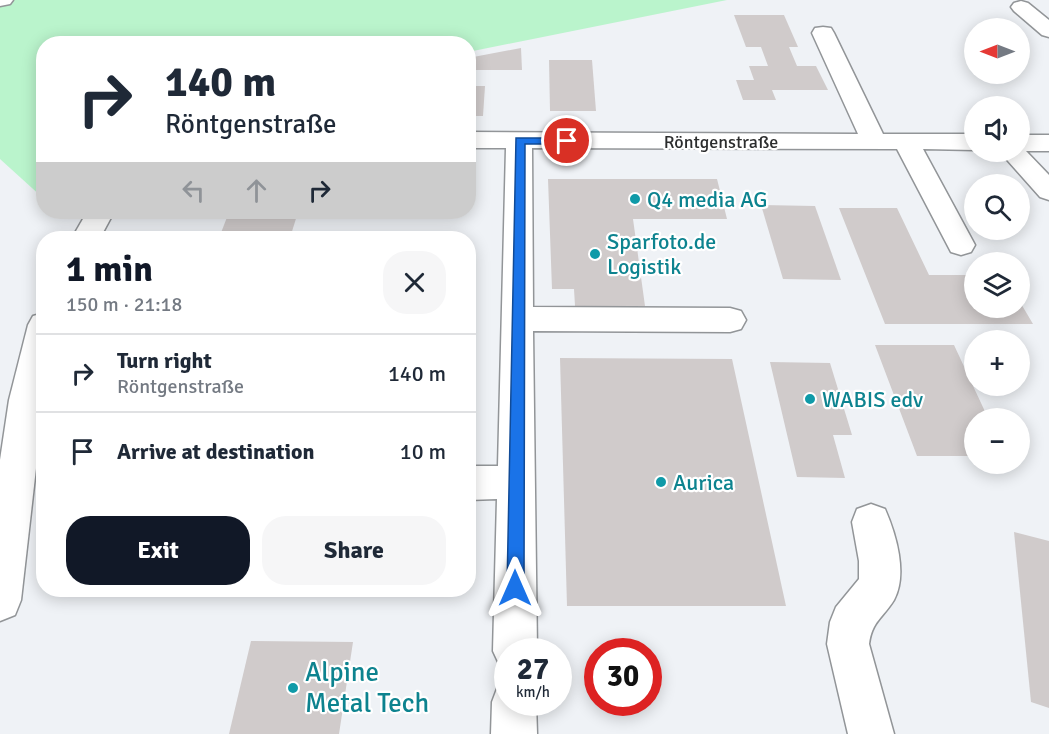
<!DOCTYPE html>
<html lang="en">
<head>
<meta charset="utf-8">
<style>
	body { margin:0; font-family:Signika,sans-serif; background:#f6f6f7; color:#1f2937; height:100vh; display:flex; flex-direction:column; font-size:22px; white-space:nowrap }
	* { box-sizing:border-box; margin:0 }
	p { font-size:20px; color:#747a83 }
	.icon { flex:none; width:33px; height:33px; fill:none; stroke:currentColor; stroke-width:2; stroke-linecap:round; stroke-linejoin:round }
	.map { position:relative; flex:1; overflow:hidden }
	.details { position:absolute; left:36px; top:231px; width:440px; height:366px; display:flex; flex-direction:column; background:#fff; border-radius:24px; box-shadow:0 3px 15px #0003 }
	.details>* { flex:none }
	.hud { position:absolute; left:36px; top:36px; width:440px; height:183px; border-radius:24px; box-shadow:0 3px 15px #0003; background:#fff; color:#1f2937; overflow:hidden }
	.needle { width:39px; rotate:270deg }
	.tools { position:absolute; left:964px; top:18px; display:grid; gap:12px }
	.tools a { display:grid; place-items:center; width:66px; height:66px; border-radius:50%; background:#fff; box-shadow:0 3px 15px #0003; font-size:30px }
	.speed { position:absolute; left:494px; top:638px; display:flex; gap:12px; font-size:30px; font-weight:700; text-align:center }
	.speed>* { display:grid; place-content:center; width:78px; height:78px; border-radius:50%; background:#fff; box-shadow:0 3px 15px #0003; line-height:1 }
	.speed small { font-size:15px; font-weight:400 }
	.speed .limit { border:9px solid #d22; background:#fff; color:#111 }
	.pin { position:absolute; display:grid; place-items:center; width:51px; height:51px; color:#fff; margin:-26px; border:3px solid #fff; border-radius:50%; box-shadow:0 2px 6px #0007 }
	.me { position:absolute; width:66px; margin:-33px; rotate:0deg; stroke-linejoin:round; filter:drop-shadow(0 0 4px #0008) }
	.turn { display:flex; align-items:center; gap:21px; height:126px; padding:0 30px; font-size:27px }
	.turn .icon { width:78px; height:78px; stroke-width:2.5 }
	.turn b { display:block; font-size:42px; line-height:51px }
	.lanes { display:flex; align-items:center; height:57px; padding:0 30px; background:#0003; justify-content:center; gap:30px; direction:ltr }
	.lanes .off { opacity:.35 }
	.round { display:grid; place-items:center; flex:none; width:63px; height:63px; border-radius:24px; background:#f6f6f7 }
	.overview { display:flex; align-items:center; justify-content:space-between; height:102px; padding:0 30px }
	h1 { font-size:36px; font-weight:800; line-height:45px; color:#111827 }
	.action { display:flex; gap:12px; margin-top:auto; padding:12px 30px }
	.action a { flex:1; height:69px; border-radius:24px; background:#111827; color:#fff; font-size:24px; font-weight:800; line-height:69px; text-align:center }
	.action a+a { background:#f6f6f7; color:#1f2937 }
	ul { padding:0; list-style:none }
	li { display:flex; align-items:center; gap:18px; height:78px; padding:0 30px; border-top:2px solid #e0e1e3 }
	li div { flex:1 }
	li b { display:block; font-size:22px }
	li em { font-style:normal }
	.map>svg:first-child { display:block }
	.green { fill:#baf4cc }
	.building { fill:#d0cbcb }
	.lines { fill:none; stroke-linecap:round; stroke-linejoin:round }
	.minor-casing { stroke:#929598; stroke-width:3 }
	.major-casing { stroke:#929598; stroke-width:3 }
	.minor { fill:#fff; fill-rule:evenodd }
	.major { fill:#fff; fill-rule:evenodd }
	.route { fill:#1a73e8; stroke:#114b97; stroke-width:1.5 }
	.culture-dot { fill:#0f9aa8; stroke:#fff; stroke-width:2 }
	.labels { text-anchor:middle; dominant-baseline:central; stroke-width:4.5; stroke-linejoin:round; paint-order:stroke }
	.far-street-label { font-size:18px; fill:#2c2d2e; stroke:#fff }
	.culture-label { font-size:22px; fill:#0d838f; stroke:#fff; text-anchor:start }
	.near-culture-label { font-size:27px; fill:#0d838f; stroke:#fff; text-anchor:start }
</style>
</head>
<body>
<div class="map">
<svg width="1049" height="734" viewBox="0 0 1049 734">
	<rect width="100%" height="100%" fill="#eff2f6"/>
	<path class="green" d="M0 0H727L468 52V44H44L43 198 0 159Z"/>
	<g class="building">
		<path d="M734 15H784L798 47H789L797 66H816L828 90H772L776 100H743L736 80H754L749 66H768L761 47H746Z"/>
		<path d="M521 48 522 70H468V58Z"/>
		<path d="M549 60H592L596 111H550Z"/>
		<path d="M468 86H485L483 116H468Z"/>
		<path d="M548 179H717L727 219H633L645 306H575L574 289H552Z"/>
		<path d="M761 205 815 206 841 280 783 279Z"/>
		<path d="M839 208H897L929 275H975V308H1020V302L1033 324H885Z"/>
		<path d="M229 212H298L290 238H219Z"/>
		<path d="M875 345H954L988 418H975V456H917Z"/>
		<path d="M560 358 732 359 786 606H567Z"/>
		<path d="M770 362 830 363 852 435H833L845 478 797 477Z"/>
		<path d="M1014 532 1049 541V708L1031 702Z"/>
		<path d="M251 641 353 642 339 734H229Z"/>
	</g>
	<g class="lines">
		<g class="minor-casing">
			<g id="minor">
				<path d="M1021 1 1028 3 1049 20V37L1042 35 1014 11 1011 7 1014 3Z"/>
				<path d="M823 27 831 28 834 33 883 134H975V150L923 149 975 245 971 252 961 255 951 252 897 149 532 148 533 307 730 308 741 311 746 320 741 329 730 332 533 331 537 651H507V669L500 666 493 651 497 499 468 500V466H498L506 148H468V132L858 134 812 33 815 28Z"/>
				<path d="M1020 135H1049V151H1026L1049 175V200L1040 197 1000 152H1020Z"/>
				<path d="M87 212H114L100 238H72Z"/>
				<path d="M44 313V398L21 600 15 615 0 621V460L9 400 28 325 33 316Z"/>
				<path d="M871 504 885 509C896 534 908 574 894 600 883 618 872 621 869 644L894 734H848L827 644 830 622 836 607 859 579V561L852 522 857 509Z"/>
				<path d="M507 682V702H536L537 734H491L492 702 498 686Z"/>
			</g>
		</g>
		<g class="major-casing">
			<path id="major" d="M0 0H13L10 4 0 6Z"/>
		</g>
		<use href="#minor" class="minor"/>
		<use href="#major" class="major"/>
	</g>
	<path class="route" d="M516 138H567L572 141 567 144H525L524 588 521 594 515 596 509 594 507 588Z"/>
	<g class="culture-dot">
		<circle cx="635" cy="199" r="6"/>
		<circle cx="595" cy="254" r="6"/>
		<circle cx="810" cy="399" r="6"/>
		<circle cx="661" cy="482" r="6"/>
		<circle cx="293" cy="688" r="6"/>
	</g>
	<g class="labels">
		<g class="far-street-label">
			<text x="721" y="142">Röntgenstraße</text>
		</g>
		<g class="culture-label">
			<text x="647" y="199">Q4 media AG</text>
			<text x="607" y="241">Sparfoto.de<tspan x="607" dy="25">Logistik</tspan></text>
			<text x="822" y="399">WABIS edv</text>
			<text x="673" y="482">Aurica</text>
		</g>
		<g class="near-culture-label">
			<text x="305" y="672">Alpine<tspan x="305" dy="31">Metal Tech</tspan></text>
		</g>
	</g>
</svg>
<div class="tools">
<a><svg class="needle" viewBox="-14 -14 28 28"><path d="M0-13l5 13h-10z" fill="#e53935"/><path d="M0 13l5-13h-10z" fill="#747a83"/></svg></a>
<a><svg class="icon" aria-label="sound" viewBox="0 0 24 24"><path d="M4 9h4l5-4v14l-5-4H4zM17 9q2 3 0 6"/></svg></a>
<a><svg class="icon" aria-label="search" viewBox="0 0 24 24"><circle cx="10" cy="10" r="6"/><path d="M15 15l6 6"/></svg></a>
<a><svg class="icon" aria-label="layers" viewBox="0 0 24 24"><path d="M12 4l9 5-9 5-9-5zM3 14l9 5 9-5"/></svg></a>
<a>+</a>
<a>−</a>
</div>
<div class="speed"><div>27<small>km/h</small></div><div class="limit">30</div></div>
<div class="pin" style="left:567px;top:141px;background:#d93025"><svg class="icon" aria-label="arrive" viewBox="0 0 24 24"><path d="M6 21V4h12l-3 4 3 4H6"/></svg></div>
<svg class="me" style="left:515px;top:588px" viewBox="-20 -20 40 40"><path d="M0-17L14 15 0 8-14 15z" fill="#1a73e8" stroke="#fff" stroke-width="4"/></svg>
<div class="hud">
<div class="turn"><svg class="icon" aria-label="right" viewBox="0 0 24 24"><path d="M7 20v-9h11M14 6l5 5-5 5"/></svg><div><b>140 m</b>Röntgenstraße</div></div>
<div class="lanes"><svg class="icon off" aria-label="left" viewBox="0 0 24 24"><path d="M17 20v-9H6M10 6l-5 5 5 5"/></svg><svg class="icon off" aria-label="ahead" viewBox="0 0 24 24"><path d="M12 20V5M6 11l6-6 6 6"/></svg><svg class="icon" aria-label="right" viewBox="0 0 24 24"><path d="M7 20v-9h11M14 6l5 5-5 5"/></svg></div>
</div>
<section class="details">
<div class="overview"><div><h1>1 min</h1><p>150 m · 21:18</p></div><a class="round"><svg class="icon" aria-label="close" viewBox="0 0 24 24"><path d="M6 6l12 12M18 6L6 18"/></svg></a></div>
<ul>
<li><svg class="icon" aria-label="right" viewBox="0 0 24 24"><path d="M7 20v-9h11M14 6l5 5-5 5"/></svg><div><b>Turn right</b><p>Röntgenstraße</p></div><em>140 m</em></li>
<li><svg class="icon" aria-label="arrive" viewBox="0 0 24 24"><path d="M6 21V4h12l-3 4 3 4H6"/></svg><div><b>Arrive at destination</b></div><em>10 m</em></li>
</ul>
<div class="action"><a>Exit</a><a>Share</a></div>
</section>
</div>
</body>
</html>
